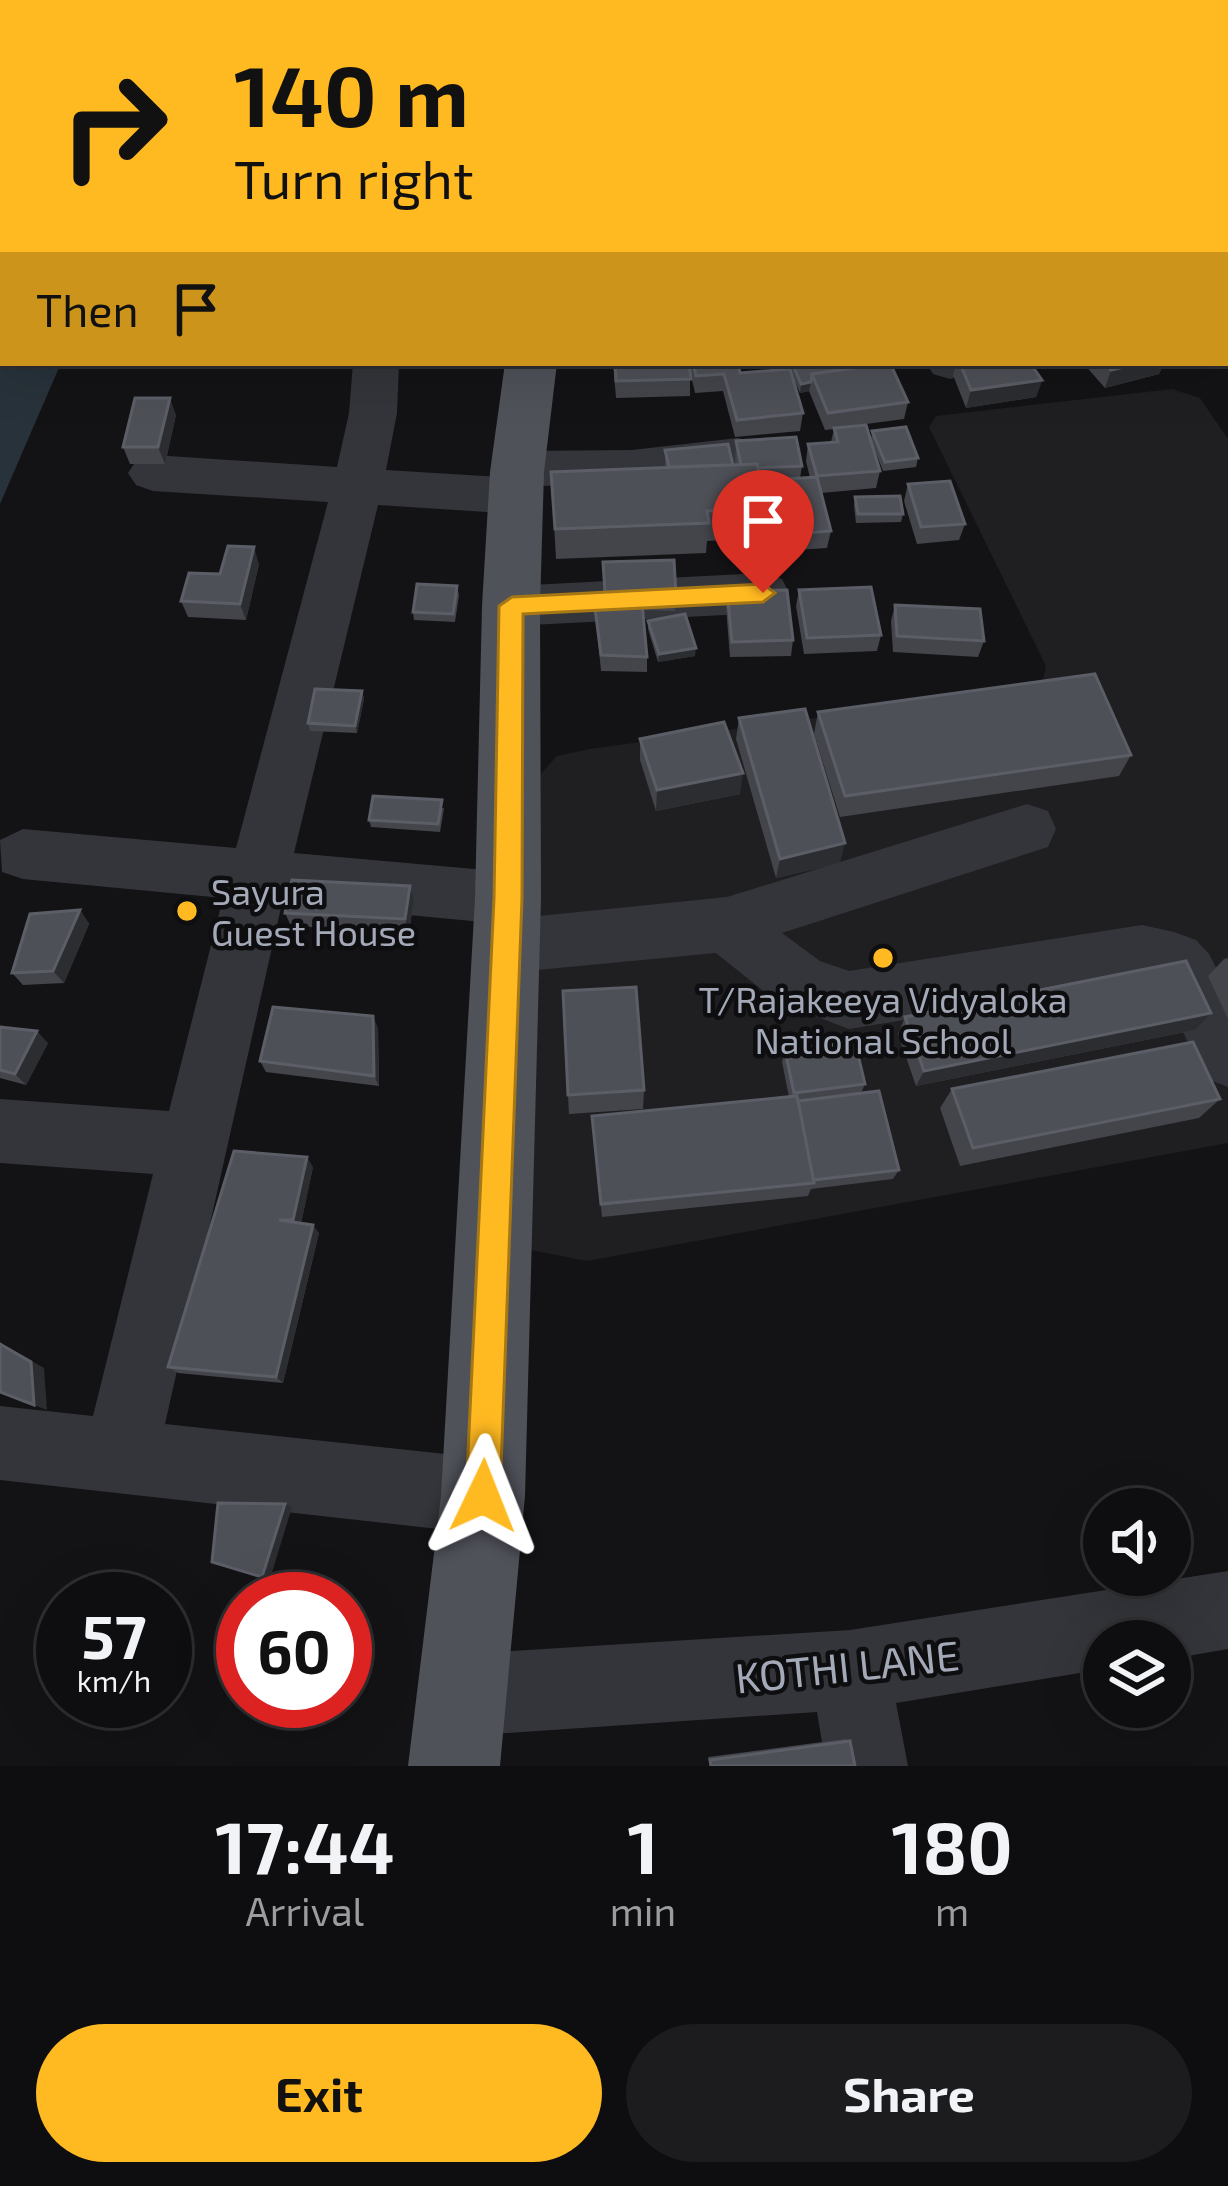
<!DOCTYPE html>
<html lang="en">
<head>
<meta charset="utf-8">
<style>
	body { margin:0; font-family:"Exo 2",sans-serif; background:#1c1c1e; color:#f1f3f6; height:100vh; display:flex; flex-direction:column; font-size:45px; white-space:nowrap }
	* { box-sizing:border-box; margin:0 }
	p { font-size:39px; color:#9b9c9f }
	.icon { flex:none; width:66px; height:66px; fill:none; stroke:currentColor; stroke-width:2; stroke-linecap:round; stroke-linejoin:round }
	.map { position:relative; height:1766px; overflow:hidden }
	.panel { display:flex; flex-direction:column; background:#0e0e10; flex:1 }
	.panel>* { flex:none }
	.hud { position:absolute; left:0px; top:0px; width:1230px; height:366px; box-shadow:0 12px 48px #0002,0 0 0 3px #2e2e30; background:#ffb921; color:#111; overflow:hidden }
	.tools { position:absolute; left:1083px; top:1488px; display:grid; gap:24px }
	.tools a { display:grid; place-items:center; width:108px; height:108px; border-radius:50%; background:#0e0e10; box-shadow:0 12px 48px #0002,0 0 0 3px #2e2e30; font-size:60px }
	.speed { position:absolute; left:36px; top:1572px; display:flex; gap:24px; font-size:60px; font-weight:700; text-align:center }
	.speed>* { display:grid; place-content:center; width:156px; height:156px; border-radius:50%; background:#0e0e10; box-shadow:0 12px 48px #0002,0 0 0 3px #2e2e30; line-height:1 }
	.speed small { font-size:30px; font-weight:400 }
	.speed .limit { border:18px solid #d22; background:#fff; color:#111 }
	.pin { position:absolute; display:grid; place-items:center; width:102px; height:102px; color:#fff; margin:-123px -51px; border-radius:50% 50% 50% 0; rotate:-45deg; box-shadow:0 0 12px #0007 }
	.pin .icon { rotate:45deg }
	.me { position:absolute; width:132px; margin:-66px; rotate:2deg; stroke-linejoin:round; filter:drop-shadow(0 0 9px #0008) }
	.turn { display:flex; align-items:center; gap:42px; height:252px; padding:0 36px; font-size:54px }
	.turn .icon { width:156px; height:156px; stroke-width:2.5 }
	.turn b { display:block; font-size:84px; line-height:102px }
	.then { display:flex; align-items:center; height:114px; padding:0 36px; background:#0003; gap:24px; font-size:45px }
	.eta { display:flex; justify-content:space-evenly; align-items:center; height:204px; text-align:center }
	.eta b { font-size:72px; font-weight:700; line-height:84px }
	.cta { display:flex; gap:24px; margin-top:auto; padding:24px 36px }
	.cta a { flex:1; height:138px; border-radius:72px; background:#ffb921; color:#111; font-size:48px; font-weight:700; line-height:138px; text-align:center }
	.cta a+a { background:#1c1c1e; color:#f1f3f6 }
	.map>svg:first-child { display:block }
	.built { fill:#1f1f22 }
	.water { fill:#28323a }
	.lines { fill:none; stroke-linecap:round; stroke-linejoin:round }
	.minor { fill:#34353a; fill-rule:evenodd }
	.major { fill:#50525a; fill-rule:evenodd }
	.wall { fill:#43454b }
	.shaded-wall { fill:#2c2d31 }
	.building { fill:#4e5057; stroke:#5b5e66; stroke-width:3 }
	.route { fill:#ffb921; stroke:#a67815; stroke-width:3 }
	.poi-dot { fill:#ffb921; stroke:#0e0e10; stroke-width:4.5 }
	.labels { text-anchor:middle; dominant-baseline:central; stroke-width:9; stroke-linejoin:round; paint-order:stroke }
	.poi-label { font-size:36px; fill:#a3a9b7; stroke:#0e0e10; text-anchor:start }
	.near-street-label { font-size:42px; fill:#a3a9b7; stroke:#0e0e10 }
</style>
</head>
<body>
<div class="map">
<svg width="1228" height="1766" viewBox="0 0 1228 1766">
	<rect width="100%" height="100%" fill="#131315"/>
	<path class="built" d="M1172 389 1200 398 1228 439V1143L587 1261 531 1250 541 774 557 756 590 749 1034 688 1043 680 1046 666 929 427 936 416Z"/>
	<path class="water" d="M0 0H153L3 3V363H61L0 504Z"/>
	<g class="lines">
		<g class="minor">
			<path d="M727 0H795L725 3Z"/>
			<rect x="1227" y="290" width="1" height="30"/>
			<path d="M353 363H399L397 413 386 470 500 477 495 469 503 457 520 451 632 450 738 438 755 443 762 455 755 467C686 487 609 485 537 486L543 496 536 509 518 514 378 505 294 853 508 872 529 879 538 898 529 917 727 897 1027 804 1048 811 1056 829 1048 847 782 933 820 961 849 971 1142 925 1174 932 1196 940 1209 954 1228 991V1087L1205 1078 1165 994 1156 984 1142 981 849 1029 776 1001 716 953 505 973 483 965 474 946 483 927 493 923 282 903 165 1424 483 1458 510 1469 521 1496 510 1523 483 1534 0 1480V1406L93 1416 153 1174 0 1163V1099L169 1111 223 898 23 879 2 872 0 840 23 829 236 848 328 502 153 491 136 485 128 473 136 461 153 455 337 467 349 413Z"/>
			<path d="M926 363H973L966 374 950 379 933 374Z"/>
			<path d="M763 573 782 579 789 593 782 607 763 613 511 626 492 620 485 606 492 592 511 586Z"/>
			<path d="M1228 1571V1649L1170 1659V1641H1104V1669L896 1703 908 1766H826L817 1712 464 1736 435 1724 423 1695 435 1666 464 1654 850 1630Z"/>
		</g>
		<g class="major">
			<rect x="620" y="0" width="40" height="3"/>
			<path d="M505 363H557L544 472 540 606 541 898 525 1496 500 1766H408L441 1496 475 898 482 606 490 472Z"/>
		</g>
	</g>
	<g class="wall">
		<path d="M462 0H620V3H463Z"/>
		<path d="M669 0H737V3H685V1Z"/>
		<path d="M1083 0H1228V141L1227 3H1086Z"/>
		<path d="M613 363H738L740 373 789 369V363H847L850 369 908 402 904 419 851 426 880 471 876 488 821 493 831 531 827 548 780 551 769 497 770 484 760 485 764 508 760 538 707 541 706 553 556 559 551 472 665 467V450L735 465 736 441 802 466 800 478H810L806 461 808 444 831 442 834 429 825 430 809 391 800 393 791 373 803 413 800 431 735 437 723 391 695 393 690 371V396L616 398Z"/>
		<path d="M956 363H1030L1042 380 1036 397 966 408 953 375Z"/>
		<path d="M1083 363H1164L1159 374 1105 388Z"/>
		<path d="M176 415 165 464H130L123 447Z"/>
		<path d="M872 431 918 458 916 467 883 471 871 440Z"/>
		<path d="M908 484 965 524 959 540 917 544 904 501Z"/>
		<path d="M855 497 903 514 901 522 856 523 854 506Z"/>
		<path d="M603 562 676 595 675 611 643 610 647 657V672L601 671 594 600 605 601Z"/>
		<path d="M259 564 246 620 188 617 181 601 220 574Z"/>
		<path d="M457 586 459 595 455 622 414 620 413 612Z"/>
		<path d="M799 590 881 635 877 651 804 654 796 606Z"/>
		<path d="M727 591 793 640 791 656 730 657 726 607Z"/>
		<path d="M895 605 984 641 978 657 893 652 891 621Z"/>
		<path d="M648 621 695 656 658 662 648 629Z"/>
		<path d="M362 691 364 699 357 733 310 731 308 723Z"/>
		<path d="M818 712 1131 755 1119 776 840 817 814 734Z"/>
		<path d="M739 718 840 863 776 878 736 739Z"/>
		<path d="M640 739 740 794 656 811 640 760Z"/>
		<path d="M444 808 440 832 371 827 369 820Z"/>
		<path d="M410 886 414 899 409 932 291 926 285 913Z"/>
		<path d="M80 910 89 924 64 983 23 985 12 973Z"/>
		<path d="M1228 958V1019L1208 976 1224 959Z"/>
		<path d="M905 1017 1195 1030 916 1086 898 1034Z"/>
		<path d="M0 1027 48 1043 26 1085 0 1078Z"/>
		<path d="M378 1028 379 1086 266 1072 260 1061Z"/>
		<path d="M785 1050 865 1084 861 1093 899 1170 893 1179 811 1189 808 1196 602 1217 593 1130 789 1097 782 1062Z"/>
		<path d="M952 1089 1220 1099 1199 1118 960 1166 940 1108Z"/>
		<path d="M644 1090 643 1109 569 1114 568 1095Z"/>
		<path d="M313 1167 301 1223 319 1233 283 1383 178 1373 168 1367Z"/>
		<path d="M845 1739 850 1741 855 1766H710L708 1757Z"/>
	</g>
	<g class="shaded-wall">
		<path d="M1117 0H1138L1137 3H1116Z"/>
		<path d="M1141 363H1164L1159 374 1105 388 1111 370Z"/>
		<path d="M1042 380 1036 397 966 408 971 390Z"/>
		<path d="M811 382 809 391 800 393 801 384Z"/>
		<path d="M170 398 176 415 165 464 158 447Z"/>
		<path d="M254 547 259 564 246 620 240 604Z"/>
		<path d="M696 648 695 656 658 662 659 654Z"/>
		<path d="M362 691 364 699 357 733 355 726Z"/>
		<path d="M743 773 740 794 656 811 657 790Z"/>
		<path d="M845 843 840 863 776 878 780 859Z"/>
		<path d="M410 886 414 899 409 932 405 919Z"/>
		<path d="M80 910 89 924 64 983 53 971Z"/>
		<path d="M1211 1013 1195 1030 916 1086 924 1071Z"/>
		<path d="M373 1016 378 1028 379 1086 374 1076Z"/>
		<path d="M37 1031 48 1043 26 1085 15 1074Z"/>
		<path d="M307 1157 313 1167 300 1229 293 1220Z"/>
		<path d="M313 1225 319 1233 283 1383 276 1377Z"/>
		<path d="M0 1343 44 1368 47 1410 34 1405Z"/>
		<path d="M285 1504 292 1507 270 1579 262 1577Z"/>
	</g>
	<g class="building">
		<path d="M321 0H384L383 3H407H320Z"/>
		<path d="M389 0H417H414V3H388Z"/>
		<rect x="414" y="0" width="37" height="3"/>
		<path d="M462 0H499L500 2Z"/>
		<path d="M509 0H544L545 3H510Z"/>
		<path d="M556 0H616L615 3H556Z"/>
		<path d="M692 0H723L724 3H692Z"/>
		<path d="M785 0H806V3H787Z"/>
		<path d="M808 0H870L872 3H801L809 2Z"/>
		<path d="M870 0H930L932 3H872Z"/>
		<path d="M965 0H1072L1073 3H967Z"/>
		<path d="M1142 0H1228V25L1227 3H1144Z"/>
		<path d="M1228 44V111H1227V45Z"/>
		<path d="M1227 192H1228L1227 256Z"/>
		<path d="M615 363H689L691 379 616 381Z"/>
		<path d="M693 363H738L740 373 790 369 803 413 737 420 724 374 696 376Z"/>
		<path d="M792 363H847L850 369 812 374 811 382 801 384Z"/>
		<path d="M890 363 908 402 828 413 812 374Z"/>
		<path d="M960 363H1030L1042 380 971 390Z"/>
		<path d="M1105 363H1141L1111 370Z"/>
		<path d="M135 398H170L158 447H123Z"/>
		<path d="M866 425 880 471 817 476 808 444 838 442 834 428Z"/>
		<path d="M906 427 918 458 885 462 872 431Z"/>
		<path d="M796 437 802 466 757 468V464L741 465 736 441Z"/>
		<path d="M728 444 733 465 669 467 665 450Z"/>
		<path d="M757 464 764 508 707 511 709 523 555 529 551 472Z"/>
		<path d="M817 477 831 531 783 535 771 480Z"/>
		<path d="M950 481 965 524 921 527 908 484Z"/>
		<path d="M900 496 903 514H858L855 497Z"/>
		<path d="M228 546 254 547 240 604 181 601 189 573 220 574Z"/>
		<path d="M674 560 676 595 605 593 603 562Z"/>
		<path d="M417 584 457 586 453 614 413 612Z"/>
		<path d="M871 587 881 635 807 638 799 590Z"/>
		<path d="M787 590 793 640 732 642 727 591Z"/>
		<path d="M594 600 642 603 647 657 601 655Z"/>
		<path d="M895 605 980 609 984 641 897 636Z"/>
		<path d="M685 614 696 648 659 654 648 621Z"/>
		<path d="M1095 674 1131 755 845 796 818 712Z"/>
		<path d="M315 689 362 691 355 726 308 723Z"/>
		<path d="M805 709 845 843 780 859 739 718Z"/>
		<path d="M724 722 743 773 657 790 640 739Z"/>
		<path d="M373 796 442 800 438 824 369 820Z"/>
		<path d="M292 880 410 886 405 919 285 913Z"/>
		<path d="M80 910 53 971 12 973 30 914Z"/>
		<path d="M1186 961 1211 1013 924 1071 905 1017Z"/>
		<path d="M636 987 644 1090 568 1095 563 991Z"/>
		<path d="M273 1007 373 1016 374 1076 260 1061Z"/>
		<path d="M0 1027 37 1031 15 1074 0 1070Z"/>
		<path d="M855 1042 865 1084 794 1093 785 1050Z"/>
		<path d="M1193 1042 1220 1099 973 1148 952 1089Z"/>
		<path d="M879 1091 899 1170 813 1180 798 1101Z"/>
		<path d="M797 1096 814 1183 601 1204 592 1116Z"/>
		<path d="M234 1151 307 1157 293 1220H279L313 1225 276 1377 168 1367Z"/>
		<path d="M0 1344 31 1362 34 1405 0 1392Z"/>
		<path d="M218 1503 285 1504 262 1577 212 1562Z"/>
		<path d="M850 1741 855 1766H711L710 1760Z"/>
	</g>
	<path class="route" d="M763 584 775 593 763 602 523 614 522 898 500 1496 495 1509 483 1514 471 1509 466 1496 494 898 499 606 512 597Z"/>
	<g class="poi-dot">
		<circle cx="187" cy="911" r="12"/>
		<circle cx="883" cy="958" r="12"/>
	</g>
	<g class="labels">
		<g class="poi-label">
			<text x="211" y="890">Sayura<tspan x="211" dy="41">Guest House</tspan></text>
			<text x="883" y="998" text-anchor="middle">T/Rajakeeya Vidyaloka<tspan x="883" dy="41">National School</tspan></text>
		</g>
		<g class="near-street-label">
			<text transform="translate(847 1665) rotate(-6)">KOTHI LANE</text>
		</g>
	</g>
</svg>
<div class="tools">
<a><svg class="icon" aria-label="sound" viewBox="0 0 24 24"><path d="M4 9h4l5-4v14l-5-4H4zM17 9q2 3 0 6"/></svg></a>
<a><svg class="icon" aria-label="layers" viewBox="0 0 24 24"><path d="M12 4l9 5-9 5-9-5zM3 14l9 5 9-5"/></svg></a>
</div>
<div class="speed"><div>57<small>km/h</small></div><div class="limit">60</div></div>
<div class="pin" style="left:763px;top:593px;background:#d93025"><svg class="icon" aria-label="arrive" viewBox="0 0 24 24"><path d="M6 21V4h12l-3 4 3 4H6"/></svg></div>
<svg class="me" style="left:483px;top:1496px" viewBox="-20 -20 40 40"><path d="M0-17L14 15 0 8-14 15z" fill="#ffb921" stroke="#fff" stroke-width="4"/></svg>
<div class="hud">
<div class="turn"><svg class="icon" aria-label="right" viewBox="0 0 24 24"><path d="M7 20v-9h11M14 6l5 5-5 5"/></svg><div><b>140 m</b>Turn right</div></div>
<div class="then">Then<svg class="icon" aria-label="arrive" viewBox="0 0 24 24"><path d="M6 21V4h12l-3 4 3 4H6"/></svg></div>
</div>
</div>
<section class="panel">
<div class="eta">
<div><b>17:44</b><p>Arrival</p></div>
<div><b>1</b><p>min</p></div>
<div><b>180</b><p>m</p></div>
</div>
<div class="cta"><a>Exit</a><a>Share</a></div>
</section>
</body>
</html>
